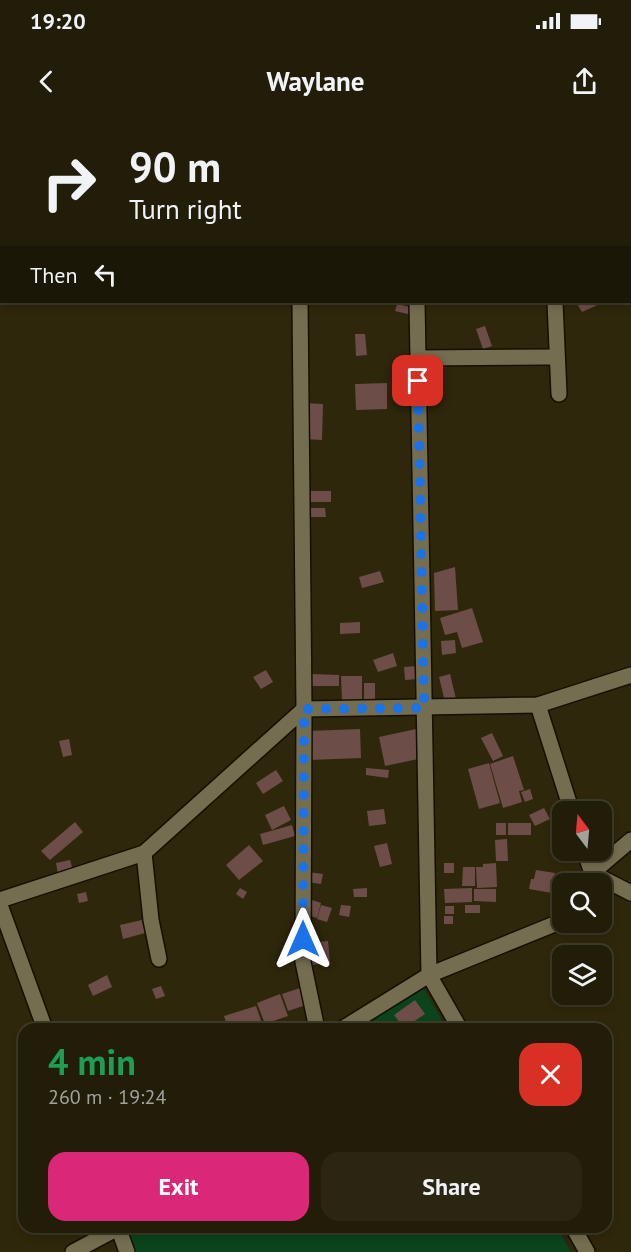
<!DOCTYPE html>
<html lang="en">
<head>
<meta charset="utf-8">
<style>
	body { margin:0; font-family:"PT Sans",sans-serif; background:#2a2612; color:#f1f3f6; height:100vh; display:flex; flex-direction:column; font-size:22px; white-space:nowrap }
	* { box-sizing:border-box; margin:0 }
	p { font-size:20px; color:#a2a29c }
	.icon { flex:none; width:33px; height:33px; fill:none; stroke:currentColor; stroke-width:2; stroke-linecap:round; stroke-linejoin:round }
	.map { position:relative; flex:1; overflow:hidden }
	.drawer { position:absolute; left:18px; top:903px; width:594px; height:210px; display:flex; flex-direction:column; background:#221d08; border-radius:18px; box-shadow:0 3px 9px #0003,0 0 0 2px #3f3b29 }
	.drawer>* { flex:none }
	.banner { position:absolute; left:0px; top:0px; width:632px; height:183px; box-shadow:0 3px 9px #0003,0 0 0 2px #3f3b29; background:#221d08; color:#f1f3f6; overflow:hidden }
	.needle { width:39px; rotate:344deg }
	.fabs { position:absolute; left:552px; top:681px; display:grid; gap:12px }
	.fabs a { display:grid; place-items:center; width:60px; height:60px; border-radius:12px; background:#221d08; box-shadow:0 3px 9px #0003,0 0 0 2px #3f3b29; font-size:30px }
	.pin { position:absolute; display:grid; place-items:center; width:51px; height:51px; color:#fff; margin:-26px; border-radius:12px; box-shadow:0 3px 9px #0006 }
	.me { position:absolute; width:66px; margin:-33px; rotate:0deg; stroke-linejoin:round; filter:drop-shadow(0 0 4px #0008) }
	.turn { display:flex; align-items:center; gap:21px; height:126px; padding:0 30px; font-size:27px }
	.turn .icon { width:78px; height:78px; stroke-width:2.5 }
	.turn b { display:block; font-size:42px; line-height:51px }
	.then { display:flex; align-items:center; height:57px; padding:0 30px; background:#0003; gap:12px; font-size:22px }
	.round { display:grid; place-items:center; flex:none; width:63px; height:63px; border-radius:18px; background:#2a2612 }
	.head { display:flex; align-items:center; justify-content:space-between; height:102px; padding:0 30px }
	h1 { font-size:36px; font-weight:700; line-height:45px; color:#1e9e55 }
	.cta { display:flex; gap:12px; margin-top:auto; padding:12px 30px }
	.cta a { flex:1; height:69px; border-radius:18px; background:#db2777; color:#fff; font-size:24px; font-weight:700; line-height:69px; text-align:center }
	.cta a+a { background:#2a2612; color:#f1f3f6 }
	.status { display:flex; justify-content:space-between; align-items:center; height:42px; padding:0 30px; background:#221d08; direction:ltr }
	.status svg { height:16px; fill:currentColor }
	header { display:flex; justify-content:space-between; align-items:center; height:78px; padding:0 30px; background:#221d08; font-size:27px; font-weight:700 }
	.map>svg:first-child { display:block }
	.green { fill:#0a431c }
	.building { fill:#6d4d48 }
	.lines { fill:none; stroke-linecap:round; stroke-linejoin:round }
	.street-casing { stroke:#161000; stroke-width:18 }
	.street { stroke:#756d4f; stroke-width:15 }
	.route { stroke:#1a73e8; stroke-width:10; stroke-dasharray:0 18 }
</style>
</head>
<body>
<div class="status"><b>19:20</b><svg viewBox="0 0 49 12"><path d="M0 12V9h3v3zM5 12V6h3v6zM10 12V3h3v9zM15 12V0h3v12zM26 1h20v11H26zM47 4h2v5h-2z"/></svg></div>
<header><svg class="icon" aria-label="back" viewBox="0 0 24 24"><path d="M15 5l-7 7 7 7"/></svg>Waylane<svg class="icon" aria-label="share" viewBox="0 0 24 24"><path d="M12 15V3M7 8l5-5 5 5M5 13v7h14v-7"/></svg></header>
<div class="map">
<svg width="631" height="1132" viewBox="0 0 631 1132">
	<rect width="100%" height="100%" fill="#2e270b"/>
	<g class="green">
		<path d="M421 864 447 909H361Z"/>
		<path d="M125 1107H557L571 1132H134Z"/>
	</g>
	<g class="building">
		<path d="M576 182H604L582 192Z"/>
		<path d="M397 184 414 188 412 195 395 191Z"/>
		<path d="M485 206 492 226 483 229 476 209Z"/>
		<path d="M355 214H365L367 235 356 236Z"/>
		<path d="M387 263V289L356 290 355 264Z"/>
		<path d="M304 283 323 284 322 320 302 319Z"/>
		<rect x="304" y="371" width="27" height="11"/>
		<path d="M311 388H325L326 397H311Z"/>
		<path d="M455 447 458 490 435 491 434 453Z"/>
		<path d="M380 451 384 462 362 468 359 457Z"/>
		<path d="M472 488 483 522 462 528 457 512 445 515 440 498Z"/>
		<path d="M360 502V513L340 514V503Z"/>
		<path d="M455 520 456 533 442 535 441 521Z"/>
		<path d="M393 533 397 546 378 552 373 540Z"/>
		<path d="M417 546 418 559 405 560 404 547Z"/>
		<path d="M266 550 273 562 261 569 253 557Z"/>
		<path d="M311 554 339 555V566H310Z"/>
		<path d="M450 554 457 583 446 586 439 557Z"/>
		<path d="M341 556H362V581H342Z"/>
		<rect x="364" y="563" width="11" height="19"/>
		<path d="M360 609 361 638 310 640 308 611Z"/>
		<path d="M416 609 423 638 385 646 379 617Z"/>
		<path d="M492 613 503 636 493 641 481 618Z"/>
		<path d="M69 619 72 635 63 637 59 621Z"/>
		<path d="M513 636 524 670 519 671 522 682 503 688 490 644Z"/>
		<path d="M489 643 500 683 479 689 468 649Z"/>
		<path d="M366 648 389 650 388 658 366 655Z"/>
		<path d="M276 650 283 661 263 674 256 663Z"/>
		<path d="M530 669 533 679 525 682 521 672Z"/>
		<path d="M284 686 291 700 272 710 265 695Z"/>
		<path d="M544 688 550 699 535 706 529 695Z"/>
		<path d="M384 689 386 704 369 706 367 691Z"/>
		<path d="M75 702 83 712 50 740 41 731Z"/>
		<rect x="496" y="703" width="10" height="12"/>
		<rect x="508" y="703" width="23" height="12"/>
		<path d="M292 705 295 716 263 725 260 714Z"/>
		<path d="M507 719 508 741H496L495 720Z"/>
		<path d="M387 723 392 744 380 747 374 726Z"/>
		<path d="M249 725 263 741 239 760 226 745Z"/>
		<path d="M70 740 73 751 58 754 56 743Z"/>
		<rect x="444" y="743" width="10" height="10"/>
		<path d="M496 743 497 767 477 768 476 747H483V744Z"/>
		<path d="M463 747H475V766H462Z"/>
		<path d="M536 750 555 753 552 773 529 769 531 759H534Z"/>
		<path d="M308 752 323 754 321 764 307 762Z"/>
		<path d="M240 768 247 772 243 779 236 774Z"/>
		<path d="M367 768V777H354L353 769Z"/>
		<path d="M472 768V782L445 783 444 769Z"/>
		<path d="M474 769H496V782L474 781Z"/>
		<path d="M86 772 88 781 79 783 77 774Z"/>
		<path d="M312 780 321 783 317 798 308 795Z"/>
		<path d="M321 785 332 788 327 802 317 799Z"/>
		<path d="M341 785 351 786 349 797 339 795Z"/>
		<rect x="465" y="785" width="15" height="8"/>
		<rect x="445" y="786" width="9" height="8"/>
		<rect x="444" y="796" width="9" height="8"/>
		<path d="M142 800 145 813 123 819 120 805Z"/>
		<path d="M328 821 330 843 310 845 307 823Z"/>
		<path d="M107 855 112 867 93 876 88 865Z"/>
		<path d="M161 866 165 876 156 879 152 869Z"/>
		<path d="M303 867 309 884 288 891 282 874Z"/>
		<path d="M280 874 288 896 265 904 257 883Z"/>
		<path d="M415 880 425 894 404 908 394 895Z"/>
		<path d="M256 886 264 909H228L224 896Z"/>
	</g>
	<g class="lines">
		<g class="street-casing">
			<g id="street">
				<path d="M298 0V2"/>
				<path d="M414 0V2"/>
				<path d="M550 0V2"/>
				<path d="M64 2 67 0"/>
				<path d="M0 38 2 37"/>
				<path d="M300 182 304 589 303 842 317 909"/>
				<path d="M417 182 429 855 460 909"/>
				<path d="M555 182 559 274"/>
				<path d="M418 238 557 237"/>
				<path d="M538 585 572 692"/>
				<path d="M584 730 592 753 631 773"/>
				<path d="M144 733 151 800 159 839"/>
				<path d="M586 764 592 753 631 720"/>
				<path d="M0 780 144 733 304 589 538 585 631 555"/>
				<path d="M0 785 45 909"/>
				<path d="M342 909 429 855 562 801"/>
				<path d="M118 1107 127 1132"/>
				<path d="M573 1107 587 1132"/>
				<path d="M73 1132 118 1108"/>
			</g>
		</g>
		<use href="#street" class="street"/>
	</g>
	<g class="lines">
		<path class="route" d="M303 819 304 589 424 588 418 261"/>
	</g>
</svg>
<div class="fabs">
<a><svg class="needle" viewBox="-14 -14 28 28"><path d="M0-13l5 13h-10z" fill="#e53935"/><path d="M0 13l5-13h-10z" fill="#a2a29c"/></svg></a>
<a><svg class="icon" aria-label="search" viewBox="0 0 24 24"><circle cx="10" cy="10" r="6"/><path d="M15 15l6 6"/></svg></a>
<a><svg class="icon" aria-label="layers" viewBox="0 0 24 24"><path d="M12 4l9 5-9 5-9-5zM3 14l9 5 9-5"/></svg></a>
</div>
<div class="pin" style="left:418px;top:261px;background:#d93025"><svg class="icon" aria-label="arrive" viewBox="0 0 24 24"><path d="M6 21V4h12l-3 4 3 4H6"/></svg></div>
<svg class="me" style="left:303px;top:819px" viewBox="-20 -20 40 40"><path d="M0-17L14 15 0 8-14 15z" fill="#1a73e8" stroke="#fff" stroke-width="4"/></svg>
<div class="banner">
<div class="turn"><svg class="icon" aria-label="right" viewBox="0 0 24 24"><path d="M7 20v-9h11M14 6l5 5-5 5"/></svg><div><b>90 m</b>Turn right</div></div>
<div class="then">Then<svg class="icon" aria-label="left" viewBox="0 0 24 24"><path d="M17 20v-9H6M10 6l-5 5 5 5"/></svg></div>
</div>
<section class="drawer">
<div class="head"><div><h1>4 min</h1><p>260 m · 19:24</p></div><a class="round" style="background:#d93025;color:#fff"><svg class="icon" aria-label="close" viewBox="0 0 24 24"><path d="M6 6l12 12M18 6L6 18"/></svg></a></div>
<div class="cta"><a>Exit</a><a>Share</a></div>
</section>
</div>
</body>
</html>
